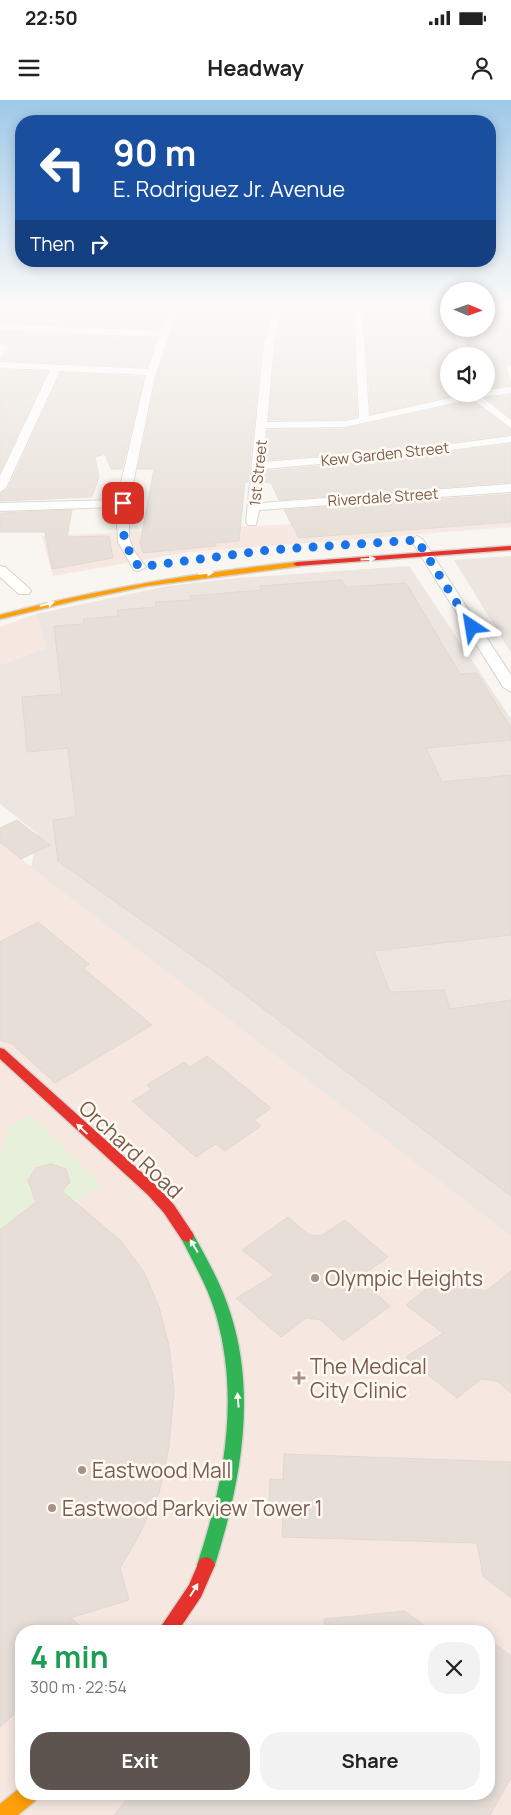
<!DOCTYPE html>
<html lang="en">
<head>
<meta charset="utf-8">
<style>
	body { margin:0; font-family:Manrope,sans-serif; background:#f2f2f2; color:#222; height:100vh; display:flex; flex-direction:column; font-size:19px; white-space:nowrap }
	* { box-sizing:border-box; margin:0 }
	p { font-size:16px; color:#767676 }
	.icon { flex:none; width:28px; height:28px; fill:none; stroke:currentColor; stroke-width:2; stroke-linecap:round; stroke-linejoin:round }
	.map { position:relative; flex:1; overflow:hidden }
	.sheet { position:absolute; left:15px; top:1525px; width:480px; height:175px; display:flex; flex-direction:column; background:#fff; border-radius:20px; box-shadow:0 2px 12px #0003 }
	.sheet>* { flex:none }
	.guide { position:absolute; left:15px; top:15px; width:481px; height:152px; border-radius:20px; box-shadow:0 2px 12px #0003; background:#1a4fa0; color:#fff; overflow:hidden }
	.needle { width:32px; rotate:92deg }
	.fabs { position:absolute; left:440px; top:182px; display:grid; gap:10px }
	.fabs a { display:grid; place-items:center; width:55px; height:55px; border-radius:50%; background:#fff; box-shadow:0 2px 12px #0003; font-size:25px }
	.pin { position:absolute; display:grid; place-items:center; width:42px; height:42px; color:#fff; margin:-21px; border-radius:10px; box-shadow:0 2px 8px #0006 }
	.me { position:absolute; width:55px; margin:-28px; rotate:327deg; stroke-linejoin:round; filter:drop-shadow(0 0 4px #0008) }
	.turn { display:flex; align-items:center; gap:18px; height:105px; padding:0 15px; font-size:22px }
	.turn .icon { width:65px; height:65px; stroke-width:2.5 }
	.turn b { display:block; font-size:35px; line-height:42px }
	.then { display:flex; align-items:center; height:48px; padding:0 15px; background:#0003; gap:10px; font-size:19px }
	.round { display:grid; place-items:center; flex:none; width:52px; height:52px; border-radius:20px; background:#f2f2f2 }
	.summary { display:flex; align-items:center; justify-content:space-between; height:85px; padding:0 15px }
	h1 { font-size:30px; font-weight:700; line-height:38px; color:#1e9e55 }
	.button { display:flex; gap:10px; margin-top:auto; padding:10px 15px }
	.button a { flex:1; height:58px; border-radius:20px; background:#5d544f; color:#fff; font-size:20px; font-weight:700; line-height:58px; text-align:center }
	.button a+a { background:#f2f2f2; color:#222 }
	.status { display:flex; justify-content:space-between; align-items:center; height:35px; padding:0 25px; background:#fff; direction:ltr }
	.status svg { height:14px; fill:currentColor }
	header { display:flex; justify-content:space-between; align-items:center; height:65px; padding:0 15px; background:#fff; font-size:22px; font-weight:700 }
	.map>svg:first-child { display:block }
	.commercial { fill:#f6e8e1; fill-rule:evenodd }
	.industrial { fill:#ede5e0 }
	.green { fill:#e7f0db }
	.building { fill:#e6ded7; stroke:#e2d8d2 }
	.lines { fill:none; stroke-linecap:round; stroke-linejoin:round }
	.street-casing { stroke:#d7d1cb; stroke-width:2 }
	.fast-casing { stroke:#d9d2cb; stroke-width:3 }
	.slow-casing { stroke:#d9d2cb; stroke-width:3 }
	.jam-casing { stroke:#d9d2cb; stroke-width:3 }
	.street { fill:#fefefd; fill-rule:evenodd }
	.fast { fill:#30b455; fill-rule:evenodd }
	.slow { fill:#ff9f0a; fill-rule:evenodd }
	.jam { fill:#e5322d; fill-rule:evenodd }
	.oneway { fill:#fffaf3 }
	.route { stroke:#1a73e8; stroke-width:9; stroke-dasharray:0 16.2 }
	.poi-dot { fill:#a69286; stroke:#fffaf3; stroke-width:2 }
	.labels { text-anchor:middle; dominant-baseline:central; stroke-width:5; stroke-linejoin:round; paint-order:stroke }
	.far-street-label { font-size:15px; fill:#7a5c4d; stroke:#fffaf3 }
	.near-street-label { font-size:21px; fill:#7a5c4d; stroke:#fffaf3 }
	.near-poi-label { font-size:21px; fill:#7a5c4d; stroke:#fffaf3; text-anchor:start }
</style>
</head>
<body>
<div class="status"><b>22:50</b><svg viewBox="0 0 49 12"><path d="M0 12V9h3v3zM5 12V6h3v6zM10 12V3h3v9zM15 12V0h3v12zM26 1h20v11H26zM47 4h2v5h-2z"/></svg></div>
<header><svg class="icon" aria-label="menu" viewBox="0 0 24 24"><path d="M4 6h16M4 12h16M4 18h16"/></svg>Headway<svg class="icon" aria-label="person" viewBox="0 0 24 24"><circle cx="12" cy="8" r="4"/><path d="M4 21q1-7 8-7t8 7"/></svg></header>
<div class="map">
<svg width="511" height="1715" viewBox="0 0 511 1715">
	<rect width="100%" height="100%" fill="#f9f5f0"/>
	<g class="commercial">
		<path d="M511 407V427L189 452 53 476 42 436 276 425Z"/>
		<path d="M36 514 46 548 0 565V527Z"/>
		<path d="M0 742 511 1136V1715H0ZM21 1531H489V1694H21Z"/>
	</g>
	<g class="industrial">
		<path d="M511 456V553L454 460Z"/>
		<path d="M409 466 511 619V1136L31 767 38 734 0 704V565L46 548 36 514 168 486 238 478Z"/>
	</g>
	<path class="green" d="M32 1015 102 1085 42 1126 25 1110 0 1130V1056L9 1027Z"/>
	<g class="building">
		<path d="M0 206H169L159 229 0 222Z"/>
		<path d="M181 206H273L262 243 248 382H245L239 441 215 443 216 446 143 453 140 443 154 369H138L156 280Z"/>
		<path d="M285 206 352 207 357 316 345 319 269 320 276 243Z"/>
		<path d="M372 206H407V209L444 210 449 229H452L457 253H447L449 296 371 314 364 207Z"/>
		<path d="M486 212 511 213V265H506L511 285 486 288V255L470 253 464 229H486Z"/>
		<path d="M0 232 155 239 147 267 0 260 11 245 0 244Z"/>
		<path d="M0 270 47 272 0 372Z"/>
		<path d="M61 273 144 277 122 369H111L105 354 95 357 99 377 92 397 0 401V394L8 389Z"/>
		<path d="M511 295V318L487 298Z"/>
		<path d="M472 301 511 330V334L398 349 265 360 268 330 345 329Z"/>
		<path d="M511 344V382L279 400 271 383 264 382 265 371 398 359Z"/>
		<path d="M511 394V422L447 427 299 438 284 410Z"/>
		<path d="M72 410 67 437 109 436 113 458 52 469 45 432H0V413Z"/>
		<path d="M342 480 345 487 406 483 460 574 477 573 511 628V640L426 648 442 682 511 675V835L374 851 390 892 444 890 450 909 511 900V1096L212 870 58 761 53 720 76 717 68 648 27 652 22 597 59 594 62 596 54 526 84 524 83 519 118 516 117 510 156 507 155 502 191 500 190 496 262 490 260 486Z"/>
		<path d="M17 720 50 745 21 759 0 742V728Z"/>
		<path d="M38 822 89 864 83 868 152 925 55 983 12 944 0 940V842Z"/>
		<path d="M207 956 271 1008 254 1020 261 1026 225 1051 216 1044 196 1057 132 1001 152 989 147 985 184 962 190 967Z"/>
		<path d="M51 1064 66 1069 70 1082 62 1091 121 1141 144 1172 159 1207 169 1246 174 1291 169 1347 159 1393 139 1435 120 1468 129 1500 70 1518 88 1531H21V1608L0 1627V1130L36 1102 28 1080 36 1068Z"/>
		<path d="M288 1117 309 1135 321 1136 345 1120 388 1157 358 1178 390 1206 343 1241 321 1220 306 1218 281 1237 236 1198 274 1175 242 1150Z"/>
		<path d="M450 1169 474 1189 486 1191 511 1171V1293L497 1281 481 1279 457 1298 406 1257 443 1233 406 1205Z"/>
		<path d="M284 1354 511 1362V1498L483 1476 477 1443 282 1437 283 1412 269 1411 270 1379 283 1380Z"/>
		<path d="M405 1511 431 1531H325L324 1519Z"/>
		<path d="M489 1539 511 1556V1678L490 1715H114L131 1694H489Z"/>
	</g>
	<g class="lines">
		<g class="street-casing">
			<g id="street">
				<path d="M171 206H179L154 280 129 404V438L134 451 146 467 139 471 134 470 118 442 116 407 0 411V403L117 400 146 275 60 271 6 388 0 392V376L50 270 0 268V262L148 269 158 237 0 230V224L160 231Z"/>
				<path d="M275 206H283L274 243 267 322 345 321 359 318 354 206H362L369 316 467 294H486V290L511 287V293L482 297 511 320V328L472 299 345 327 266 328 263 362 398 351 511 336V342L398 357 263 369 260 403 511 384V392L259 410 256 425H248L246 422 264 243Z"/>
				<path d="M454 229H462L469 256H459Z"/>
				<path d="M417 436 423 440 511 575V592L503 587 411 440Z"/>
				<path d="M0 466 5 467 29 488 31 491 29 494H19L0 477Z"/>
			</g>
		</g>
		<g class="fast-casing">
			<path id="fast" d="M187 1130 192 1132C207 1159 222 1185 231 1215 257 1298 240 1384 215 1465L212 1471 206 1473 200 1471 197 1465C224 1384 240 1299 216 1215 208 1187 193 1162 180 1136L182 1132Z"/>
		</g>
		<g class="slow-casing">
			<g id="slow">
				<path d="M297 462H300V466L147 486 74 501 0 519V515C98 489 196 473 297 462Z"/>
				<path d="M21 1687V1694H38L35 1701 18 1715H0V1704Z"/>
			</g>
		</g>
		<g class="jam-casing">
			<g id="jam">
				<path d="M511 446V450L297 466 293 464 297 462Z"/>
				<path d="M0 948 4 949 158 1087 174 1105 192 1132 194 1136 192 1140 187 1142 182 1140 164 1113 148 1095 0 959Z"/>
				<path d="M206 1457 212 1459 215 1465 201 1497 178 1531H159L162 1525 189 1485 200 1459Z"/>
			</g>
		</g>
		<use href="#street" class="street"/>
		<use href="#fast" class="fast"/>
		<use href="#slow" class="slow"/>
		<use href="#jam" class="jam"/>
	</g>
	<defs><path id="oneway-solid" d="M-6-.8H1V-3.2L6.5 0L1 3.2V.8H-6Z" transform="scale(1.25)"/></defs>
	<g class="oneway">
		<use href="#oneway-solid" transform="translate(368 459) rotate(-4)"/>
		<use href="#oneway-solid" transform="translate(206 473) rotate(-6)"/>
		<use href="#oneway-solid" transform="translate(47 504) rotate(-15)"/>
		<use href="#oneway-solid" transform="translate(82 1029) rotate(-137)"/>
		<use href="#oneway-solid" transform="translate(194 1146) rotate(-121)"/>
		<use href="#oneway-solid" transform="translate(238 1300) rotate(-95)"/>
		<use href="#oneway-solid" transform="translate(194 1490) rotate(-58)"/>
	</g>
	<linearGradient id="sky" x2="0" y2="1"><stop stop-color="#9ec9e9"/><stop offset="0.46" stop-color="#fcfaf8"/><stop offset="1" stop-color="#fcfaf8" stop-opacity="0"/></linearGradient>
	<rect width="511" height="446" fill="url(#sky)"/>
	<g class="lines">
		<path class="route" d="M123 403C122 432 122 443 139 467L269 450 417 440 472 527"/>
	</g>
	<g class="poi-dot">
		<circle cx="315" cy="1178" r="5"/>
		<path d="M296.5 1270.5h5v5h5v5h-5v5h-5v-5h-5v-5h5z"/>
		<circle cx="82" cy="1370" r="5"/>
		<circle cx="52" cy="1408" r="5"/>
	</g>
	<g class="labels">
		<g class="far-street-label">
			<text transform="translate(385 354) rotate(-6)">Kew Garden Street</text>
			<text transform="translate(258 373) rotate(-84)">1st Street</text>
			<text transform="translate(383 397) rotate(-4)">Riverdale Street</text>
		</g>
		<g class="near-street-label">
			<text transform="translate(131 1049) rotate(43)">Orchard Road</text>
		</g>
		<g class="near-poi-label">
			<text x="325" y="1178">Olympic Heights</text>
			<text x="310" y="1266">The Medical<tspan x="310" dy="24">City Clinic</tspan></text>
			<text x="92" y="1370">Eastwood Mall</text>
			<text x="62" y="1408">Eastwood Parkview Tower 1</text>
		</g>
	</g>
</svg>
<div class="fabs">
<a><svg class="needle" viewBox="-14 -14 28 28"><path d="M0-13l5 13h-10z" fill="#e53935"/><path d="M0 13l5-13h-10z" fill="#767676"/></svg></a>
<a><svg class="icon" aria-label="sound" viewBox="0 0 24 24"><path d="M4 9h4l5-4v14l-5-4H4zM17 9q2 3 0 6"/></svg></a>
</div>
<div class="pin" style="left:123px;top:403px;background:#d93025"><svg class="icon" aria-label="arrive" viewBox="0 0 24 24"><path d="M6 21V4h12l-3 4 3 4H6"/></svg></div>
<svg class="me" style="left:472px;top:527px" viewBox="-20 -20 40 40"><path d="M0-17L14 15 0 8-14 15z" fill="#1a73e8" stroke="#fff" stroke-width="4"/></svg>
<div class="guide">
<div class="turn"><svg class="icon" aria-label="left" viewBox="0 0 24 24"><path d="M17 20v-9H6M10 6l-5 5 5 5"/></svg><div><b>90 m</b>E. Rodriguez Jr. Avenue</div></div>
<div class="then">Then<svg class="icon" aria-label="right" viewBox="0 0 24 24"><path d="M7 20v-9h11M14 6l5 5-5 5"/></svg></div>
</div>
<section class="sheet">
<div class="summary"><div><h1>4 min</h1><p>300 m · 22:54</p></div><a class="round"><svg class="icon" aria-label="close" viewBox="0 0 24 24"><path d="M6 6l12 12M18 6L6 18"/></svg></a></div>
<div class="button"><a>Exit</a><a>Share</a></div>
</section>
</div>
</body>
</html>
